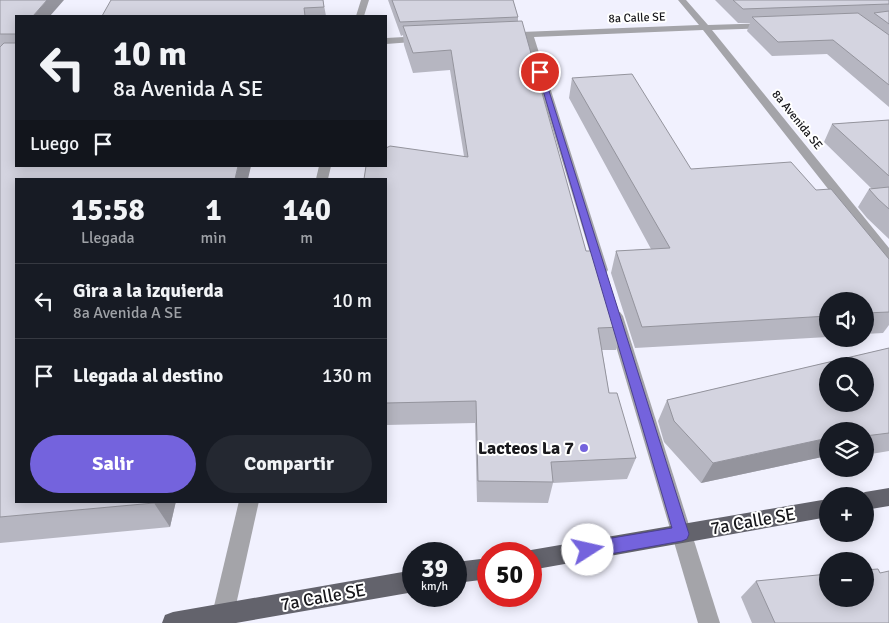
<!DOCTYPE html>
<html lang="es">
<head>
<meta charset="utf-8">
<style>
	body { margin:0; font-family:Signika,sans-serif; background:#242831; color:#f1f3f6; height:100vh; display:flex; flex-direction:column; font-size:19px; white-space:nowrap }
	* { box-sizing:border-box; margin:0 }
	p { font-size:16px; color:#9ea1a6 }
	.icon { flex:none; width:28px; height:28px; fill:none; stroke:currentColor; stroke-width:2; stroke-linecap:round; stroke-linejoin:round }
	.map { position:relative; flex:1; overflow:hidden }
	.sheet { position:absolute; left:15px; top:178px; width:372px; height:325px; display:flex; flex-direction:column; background:#171b24; border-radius:0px; box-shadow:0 2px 12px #0003 }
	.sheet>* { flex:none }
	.hud { position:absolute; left:15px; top:15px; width:372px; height:152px; border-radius:0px; box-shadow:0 2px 12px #0003; background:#171b24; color:#f1f3f6; overflow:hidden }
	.controls { position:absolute; left:819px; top:292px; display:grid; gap:10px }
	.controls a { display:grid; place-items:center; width:55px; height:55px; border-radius:50%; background:#171b24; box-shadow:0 2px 12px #0003; font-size:25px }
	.speed { position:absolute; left:402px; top:542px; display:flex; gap:10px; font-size:25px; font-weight:700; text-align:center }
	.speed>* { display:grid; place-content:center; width:65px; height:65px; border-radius:50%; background:#171b24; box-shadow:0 2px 12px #0003; line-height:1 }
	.speed small { font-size:12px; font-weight:400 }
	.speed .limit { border:8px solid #d22; background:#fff; color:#111 }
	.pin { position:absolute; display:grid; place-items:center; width:42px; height:42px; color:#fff; margin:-21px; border:2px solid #fff; border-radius:50%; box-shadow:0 1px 5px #0007 }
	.me { position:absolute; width:55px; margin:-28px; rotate:80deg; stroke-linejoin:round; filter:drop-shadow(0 0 4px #0008) }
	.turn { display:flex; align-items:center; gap:18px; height:105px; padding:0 15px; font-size:22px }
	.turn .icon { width:65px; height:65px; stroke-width:2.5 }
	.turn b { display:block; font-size:35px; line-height:42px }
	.then { display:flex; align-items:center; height:48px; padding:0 15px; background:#0003; gap:10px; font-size:19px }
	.eta { display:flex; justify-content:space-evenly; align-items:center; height:85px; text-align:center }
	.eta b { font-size:30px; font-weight:700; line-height:35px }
	.button { display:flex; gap:10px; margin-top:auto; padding:10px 15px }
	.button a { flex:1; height:58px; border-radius:30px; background:#7463dd; color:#fff; font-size:20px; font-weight:700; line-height:58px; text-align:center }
	.button a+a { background:#242831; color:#f1f3f6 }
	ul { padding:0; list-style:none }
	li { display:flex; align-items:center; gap:15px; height:75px; padding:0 15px; border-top:1px solid #363941 }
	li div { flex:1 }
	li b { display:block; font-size:19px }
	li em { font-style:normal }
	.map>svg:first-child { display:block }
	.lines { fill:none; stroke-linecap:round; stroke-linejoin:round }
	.minor { fill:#a4a4a9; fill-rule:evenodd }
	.major { fill:#63636c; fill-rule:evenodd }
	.wall { fill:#b6b6c1 }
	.shaded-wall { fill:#94949d }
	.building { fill:#d4d4e0; stroke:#94949d; fill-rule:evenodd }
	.route { fill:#7463dd; stroke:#4b4090 }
	.poi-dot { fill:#7463dd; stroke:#fff; stroke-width:2 }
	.labels { text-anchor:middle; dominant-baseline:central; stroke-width:4; stroke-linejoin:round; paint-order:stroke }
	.far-street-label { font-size:12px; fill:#18181c; stroke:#fff }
	.near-poi-label { font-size:18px; font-weight:bold; fill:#18181c; stroke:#fff; text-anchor:end }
	.near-street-label { font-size:18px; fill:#18181c; stroke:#fff }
</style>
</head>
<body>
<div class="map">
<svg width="889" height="623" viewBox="0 0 889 623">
	<rect width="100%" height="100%" fill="#f1f1fe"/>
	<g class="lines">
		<g class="minor">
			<path d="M361 0H369L364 16H356Z"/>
			<path d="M678 0H686L708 25 771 23 772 25 768 28 712 30 889 248V262L884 260 703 30 534 37 608 270 606 273H596L525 37 517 35 521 32 699 25Z"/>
			<path d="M423 36 426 37V41L386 44V38Z"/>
			<path d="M319 166H331L328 179H316Z"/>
			<path d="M615 311 620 312 623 316 720 623H698L607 316 610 312Z"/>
			<path d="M239 501H259L232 623H210Z"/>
		</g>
		<g class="major">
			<path d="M889 488V506L865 510V496H857L865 492Z"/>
			<path d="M828 499V517L531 570V554H523L531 550Z"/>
			<path d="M489 558V579L456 583V562Z"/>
			<path d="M414 570V592L236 623H162L165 615 173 612Z"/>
		</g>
	</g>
	<g class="wall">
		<path d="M0 0 16 16V166L176 501 170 527 0 543Z"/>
		<path d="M323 0 326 16H102Z"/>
		<path d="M388 0H513L518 17V21L586 251 623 327 616 350H602L609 393 636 458 627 479 553 483 548 503 477 502 475 423 386 425V179L464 156 450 70 413 73 404 45 403 35 401 36Z"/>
		<path d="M715 0H889V107L827 54 772 56 747 31 750 23H738Z"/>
		<path d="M572 78 691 169 816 190 889 259V325L883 333 865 334V301H828V337L635 348 611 273 616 251 651 249 569 98Z"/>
		<path d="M889 120V239L867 218 858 207 869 189H872L824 142 832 124Z"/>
		<path d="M889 348V451L865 455V431H828V460H824L822 457 701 483 664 442 658 421 667 400Z"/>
		<path d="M880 573 889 623H752L741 597 756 581Z"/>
	</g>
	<g class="shaded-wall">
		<path d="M47 0H64L50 16H33Z"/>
		<path d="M238 166H251L248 179H235Z"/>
		<path d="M828 438V450L822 457 701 483 713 463Z"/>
		<path d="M154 501H176L170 527 154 503Z"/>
	</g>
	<g class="building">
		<path d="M0 0H47L33 16H16V34H0Z"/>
		<path d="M111 0H323L324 7 304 8 305 16H102Z"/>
		<path d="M392 0H513L518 17 400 22Z"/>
		<path d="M733 0H889V4L743 9Z"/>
		<path d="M889 11V24L874 13Z"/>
		<path d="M858 13 889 35V85L833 40 778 42 752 17Z"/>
		<path d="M522 21 586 251H599L623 327 598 328 609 393H617L636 458 551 462 553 482 478 481 476 401 386 403V179H364L366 166H386V148L390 146 468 157 451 50 413 53 403 26Z"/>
		<path d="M4 43H16V166H238L235 179H16V501H154V503L0 517V47Z"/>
		<path d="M632 74 691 169 791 162 816 190 831 189 889 259V312L865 313V301H828V316L642 327 616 251 670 248 572 78Z"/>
		<path d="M889 120V176L832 124Z"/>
		<path d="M889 187V209L878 199 869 189Z"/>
		<path d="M889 348V433L865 436V431H828V438L713 463 674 421 667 400ZM828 366H865V404H828Z"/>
		<path d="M878 569 880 573 889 571V623H775L756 581 828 574V599H865V570Z"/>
	</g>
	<path class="route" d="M537 70 543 72 689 534 687 539 682 541 588 558 582 556 580 550 582 545 588 542 672 528Z"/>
	<circle class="poi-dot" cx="584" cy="448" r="5"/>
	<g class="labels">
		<g class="far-street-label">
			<text transform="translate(637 18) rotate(-2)">8a Calle SE</text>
			<text transform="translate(797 120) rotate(51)">8a Avenida SE</text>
		</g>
		<g class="near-poi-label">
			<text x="574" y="448">Lacteos La 7</text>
		</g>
		<g class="near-street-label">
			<text transform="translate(753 521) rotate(-10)">7a Calle SE</text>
			<text transform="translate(323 597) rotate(-10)">7a Calle SE</text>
		</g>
	</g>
</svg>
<div class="controls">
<a><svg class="icon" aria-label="sound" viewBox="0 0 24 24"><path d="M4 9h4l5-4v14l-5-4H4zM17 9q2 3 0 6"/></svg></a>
<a><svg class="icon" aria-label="search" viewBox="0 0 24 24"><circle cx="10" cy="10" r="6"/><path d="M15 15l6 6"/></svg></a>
<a><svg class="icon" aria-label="layers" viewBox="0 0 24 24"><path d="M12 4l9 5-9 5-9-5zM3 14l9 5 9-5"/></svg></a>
<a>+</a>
<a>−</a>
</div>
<div class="speed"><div>39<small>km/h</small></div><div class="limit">50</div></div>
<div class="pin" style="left:540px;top:72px;background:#d93025"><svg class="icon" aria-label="arrive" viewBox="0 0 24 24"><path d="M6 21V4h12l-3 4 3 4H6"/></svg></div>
<svg class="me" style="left:588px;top:550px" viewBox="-20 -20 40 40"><circle r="19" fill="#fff"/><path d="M0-13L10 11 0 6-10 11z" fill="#7463dd"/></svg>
<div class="hud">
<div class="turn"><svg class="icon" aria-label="left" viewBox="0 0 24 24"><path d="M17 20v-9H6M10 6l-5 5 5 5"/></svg><div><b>10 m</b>8a Avenida A SE</div></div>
<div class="then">Luego<svg class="icon" aria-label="arrive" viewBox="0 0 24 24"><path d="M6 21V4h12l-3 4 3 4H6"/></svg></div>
</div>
<section class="sheet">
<div class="eta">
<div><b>15:58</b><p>Llegada</p></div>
<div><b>1</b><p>min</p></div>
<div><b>140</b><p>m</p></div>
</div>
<ul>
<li><svg class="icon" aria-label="left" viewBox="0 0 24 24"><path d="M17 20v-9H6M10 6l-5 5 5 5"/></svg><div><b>Gira a la izquierda</b><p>8a Avenida A SE</p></div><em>10 m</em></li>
<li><svg class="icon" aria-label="arrive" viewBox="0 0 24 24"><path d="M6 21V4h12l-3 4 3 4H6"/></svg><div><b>Llegada al destino</b></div><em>130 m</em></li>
</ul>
<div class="button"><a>Salir</a><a>Compartir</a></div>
</section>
</div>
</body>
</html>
